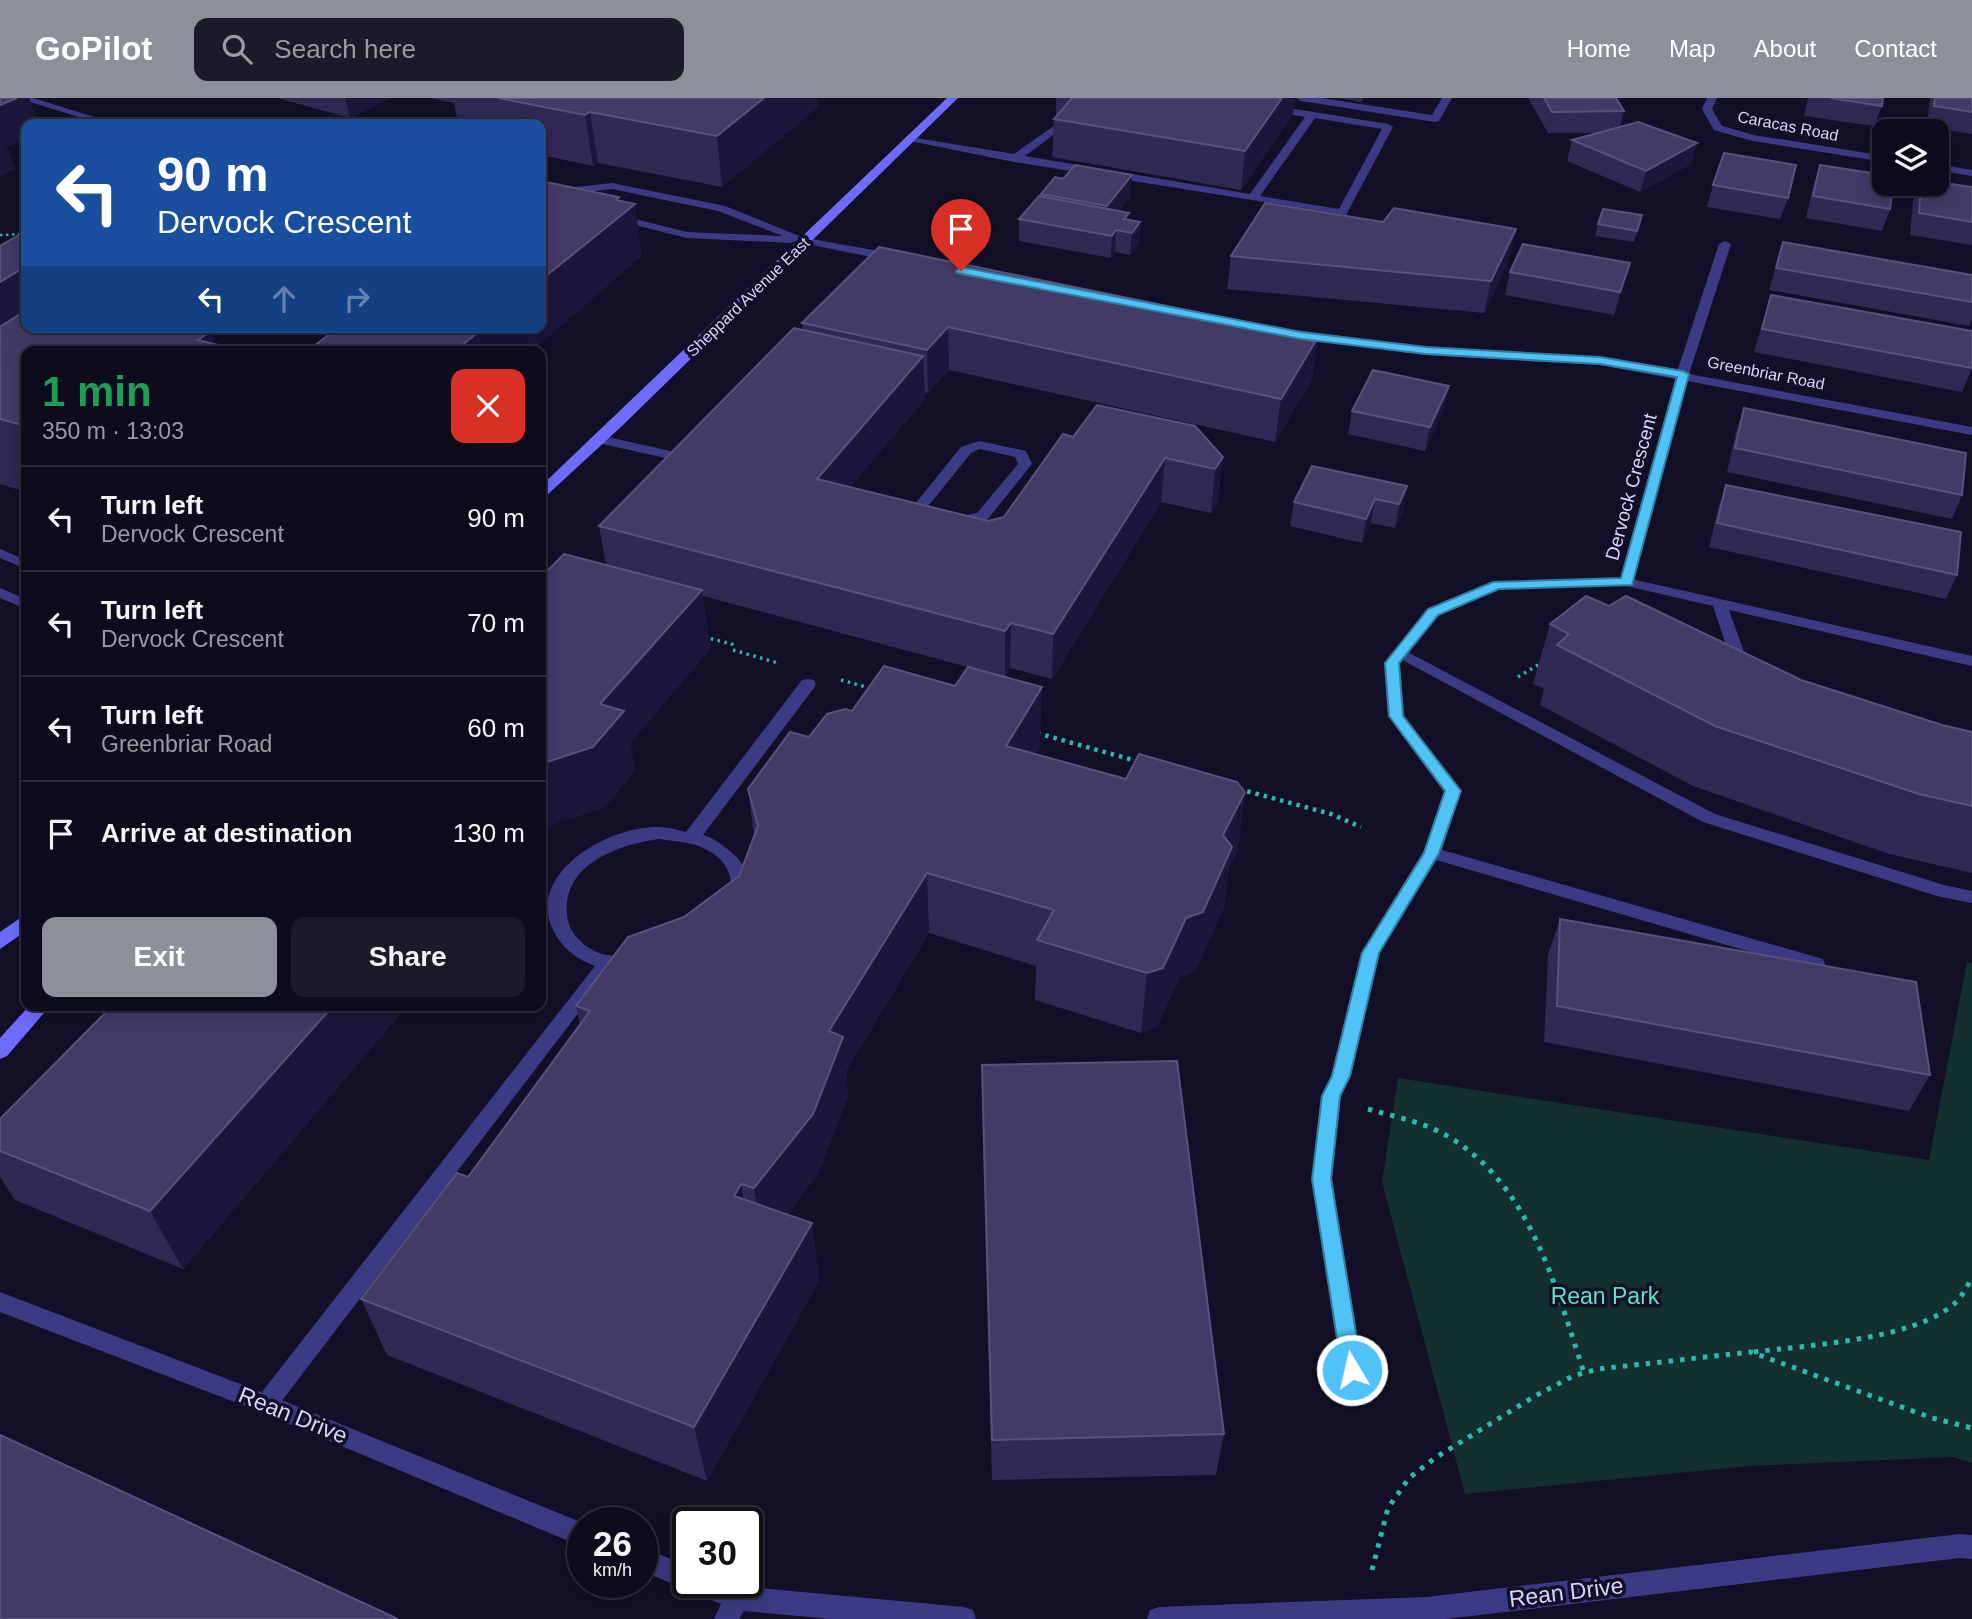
<!DOCTYPE html>
<html lang="en">
<head>
<meta charset="utf-8">
<style>
	body { margin:0; font-family:Arial,sans-serif; background:#1c1929; color:#f1f3f6; height:100vh; display:flex; flex-direction:column; font-size:26px; white-space:nowrap }
	* { box-sizing:border-box; margin:0 }
	p { font-size:23px; color:#9b9ba3 }
	.icon { flex:none; width:38px; height:38px; fill:none; stroke:currentColor; stroke-width:2; stroke-linecap:round; stroke-linejoin:round }
	.map { position:relative; flex:1; overflow:hidden }
	.sheet { position:absolute; left:21px; top:248px; width:525px; height:665px; display:flex; flex-direction:column; background:#0e0b1c; border-radius:14px; box-shadow:0 4px 18px #0003,0 0 0 2px #2e2b3b }
	.sheet>* { flex:none }
	.banner { position:absolute; left:21px; top:21px; width:525px; height:214px; border-radius:14px; box-shadow:0 4px 18px #0003,0 0 0 2px #2e2b3b; background:#1a4fa0; color:#fff; overflow:hidden }
	.buttons { position:absolute; left:1872px; top:21px; display:grid; gap:14px }
	.buttons a { display:grid; place-items:center; width:77px; height:77px; border-radius:14px; background:#0e0b1c; box-shadow:0 4px 18px #0003,0 0 0 2px #2e2b3b; font-size:35px }
	.speed { position:absolute; left:567px; top:1409px; display:flex; gap:14px; font-size:35px; font-weight:700; text-align:center }
	.speed>* { display:grid; place-content:center; width:91px; height:91px; border-radius:50%; background:#0e0b1c; box-shadow:0 4px 18px #0003,0 0 0 2px #2e2b3b; line-height:1 }
	.speed small { font-size:18px; font-weight:400 }
	.speed .limit { border:4px solid #111; border-radius:10px; background:#fff; color:#111 }
	.pin { position:absolute; display:grid; place-items:center; width:60px; height:60px; color:#fff; margin:-72px -30px; border-radius:50% 50% 50% 0; rotate:-45deg; box-shadow:0 0 7px #0007 }
	.pin .icon { rotate:45deg }
	.me { position:absolute; width:77px; margin:-38px; rotate:351deg; stroke-linejoin:round; filter:drop-shadow(0 0 5px #0008) }
	.turn { display:flex; align-items:center; gap:24px; height:147px; padding:0 21px; font-size:32px }
	.turn .icon { width:91px; height:91px; stroke-width:2.5 }
	.turn b { display:block; font-size:49px; line-height:60px }
	.lanes { display:flex; align-items:center; height:66px; padding:0 21px; background:#0003; justify-content:center; gap:35px; direction:ltr }
	.lanes .off { opacity:.35 }
	.round { display:grid; place-items:center; flex:none; width:74px; height:74px; border-radius:14px; background:#1c1929 }
	.head { display:flex; align-items:center; justify-content:space-between; height:119px; padding:0 21px }
	h1 { font-size:42px; font-weight:700; line-height:52px; color:#1e9e55 }
	.primary-button { display:flex; gap:14px; margin-top:auto; padding:14px 21px }
	.primary-button a { flex:1; height:80px; border-radius:14px; background:#8c9099; color:#fff; font-size:28px; font-weight:700; line-height:80px; text-align:center }
	.primary-button a+a { background:#1c1929; color:#f1f3f6 }
	ul { padding:0; list-style:none }
	li { display:flex; align-items:center; gap:21px; height:105px; padding:0 21px; border-top:2px solid #2e2b3b }
	li div { flex:1 }
	li b { display:block; font-size:26px }
	li em { font-style:normal }
	header { display:flex; align-items:center; gap:42px; box-sizing:border-box; height:98px; padding:0 35px; background:#8c9099; color:#fff }
	header strong { font-size:33px }
	nav { display:flex; gap:38px; margin-inline-start:auto; font-size:24px }
	.search { width:490px; height:63px; background:#1c1929; display:flex; align-items:center; gap:18px; box-sizing:border-box; padding:0 24px; border-radius:14px; color:#9b9ba3; font-size:26px }
	.map>svg:first-child { display:block }
	.green { fill:#12302f }
	.lines { fill:none; stroke-linecap:round; stroke-linejoin:round }
	.path-far3 { stroke:#2fb8b0; stroke-width:2.5; stroke-dasharray:2.5 3.5; stroke-linecap:butt }
	.path-far2 { stroke:#2fb8b0; stroke-width:3.5; stroke-dasharray:2.5 4.5; stroke-linecap:butt }
	.path-far1 { stroke:#2fb8b0; stroke-width:4.5; stroke-dasharray:3.5 5; stroke-linecap:butt }
	.path { stroke:#2fb8b0; stroke-width:5; stroke-dasharray:4.5 7; stroke-linecap:butt }
	.lane { fill:#3d3a85; fill-rule:evenodd }
	.street { fill:#3d3a85; fill-rule:evenodd }
	.secondary { fill:#6f6bff; fill-rule:evenodd }
	.wall { fill:#312854 }
	.shaded-wall { fill:#1d163a }
	.building { fill:#433a66; stroke:#5a527e; stroke-width:2 }
	.route { fill:#4fc3f7; stroke:#337fa1; stroke-width:2 }
	.labels { text-anchor:middle; dominant-baseline:central; stroke-width:7; stroke-linejoin:round; paint-order:stroke }
	.far-street-label { font-size:16px; fill:#d9d4ff; stroke:#130f26 }
	.street-label { font-size:19px; fill:#d9d4ff; stroke:#130f26 }
	.near-park-label { font-size:23px; fill:#5fe0c0; stroke:#130f26 }
	.near-street-label { font-size:23px; fill:#d9d4ff; stroke:#130f26 }
</style>
</head>
<body>
<header>
<strong>GoPilot</strong>
<div class="search"><svg class="icon" aria-label="search" viewBox="0 0 24 24"><circle cx="10" cy="10" r="6"/><path d="M15 15l6 6"/></svg>Search here</div>
<nav><a>Home</a><a>Map</a><a>About</a><a>Contact</a></nav>
</header>
<div class="map">
<svg width="1972" height="1521" viewBox="0 0 1972 1521">
	<rect width="100%" height="100%" fill="#130f26"/>
	<path class="green" d="M1967 864 1972 865V1365L1953 1359 1749 1368 1465 1396 1382 1084 1398 980 1929 1062Z"/>
	<g class="lines">
		<path class="path-far3" d="M0 137 26 136"/>
		<g class="path-far2">
			<path d="M704 539 732 546 733 552 778 565"/>
			<path d="M1518 579 1543 564"/>
			<path d="M841 582 873 591"/>
		</g>
		<g class="path-far1">
			<path d="M1037 635 1140 664"/>
			<path d="M1239 691 1331 716 1361 729"/>
		</g>
		<g class="path">
			<path d="M1368 1011C1395 1019 1425 1024 1449 1039 1531 1088 1556 1190 1584 1275"/>
			<path d="M1754 1254C1808 1247 1913 1242 1954 1206 1962 1199 1967 1189 1972 1179"/>
			<path d="M1372 1472 1388 1410 1409 1380 1435 1360 1535 1298 1573 1278 1598 1271 1751 1254 1932 1320 1972 1330"/>
		</g>
		<g class="lane">
			<path d="M17 0H33L117 26H102Z"/>
			<path d="M1296 0H1321L1432 17 1442 0H1452L1439 23 1435 24 1301 3Z"/>
			<path d="M1270 7 1388 26 1393 29 1346 117 1014 64 905 42 910 39 1014 56 1068 18 1073 21 1072 23 1025 58 1250 96 1305 19 1266 12V8ZM1315 20 1382 31 1339 111 1260 98Z"/>
			<path d="M612 85 725 108 812 143 806 146 796 143 791 145 687 140 611 121V117L615 116 687 134 783 138 718 113 612 91 541 99V93Z"/>
			<path d="M599 337 697 359 699 362 692 366 594 344 592 341Z"/>
			<path d="M979 343 1026 353 1032 366 987 422 956 427 949 423 951 420 977 415 1018 366 1015 359 980 351 971 355 921 417H911V411L961 349Z"/>
			<path d="M0 451 26 462V471L0 460Z"/>
			<path d="M1627 480 1972 558V568L1729 512 1750 571 1742 576 1734 571 1713 508 1622 487 1620 484Z"/>
			<path d="M0 490 26 501V511L0 500Z"/>
			<path d="M1400 550 1715 716 1944 787 1972 793V805L1937 798 1703 724 1395 558 1392 555 1395 552Z"/>
			<path d="M808 581 814 582 816 586 814 590 703 737C712 739 718 744 726 750 777 786 733 843 692 864 667 877 639 875 612 871L274 1313 266 1316 258 1313 255 1306 258 1299 595 868C577 861 563 851 554 834 523 775 611 727 659 729 668 729 678 732 686 734L802 582ZM659 741C672 743 689 744 701 749 760 774 722 839 678 855 660 861 643 862 625 859 617 858 607 858 599 855 583 848 568 835 567 816 563 766 617 747 659 741Z"/>
			<path d="M1432 749 1816 859 1823 861 1825 866 1823 871 1816 873 1426 759 1423 755 1426 751Z"/>
		</g>
		<g class="street">
			<path d="M1707 0H1717L1712 11 1722 28 1754 37 1885 58V64L1753 43 1714 32 1702 11Z"/>
			<path d="M1937 66 1972 72V78L1937 72Z"/>
			<path d="M806 140 896 156 902 160 896 164 802 145 800 143Z"/>
			<path d="M1725 143 1731 146 1689 276 1972 329V337L1687 283 1632 487 1499 491 1438 517 1400 566 1404 617 1461 693 1441 755 1379 856 1351 978 1341 998 1332 1081 1367 1299 1364 1306 1356 1309 1348 1306 1345 1299 1312 1081 1321 998 1331 978 1361 855 1423 754 1444 694 1388 618 1384 565 1428 511 1492 484 1621 480 1675 281 1600 267 1426 257 1294 240 1288 236 1294 232 1426 249 1600 259 1677 274 1719 146Z"/>
			<path d="M0 1194 274 1299 583 1425V1449L258 1313 0 1214Z"/>
			<path d="M1960 1436 1972 1437V1461L1960 1460 1446 1521H1147L1150 1512 1159 1509 1426 1499Z"/>
			<path d="M642 1449 688 1468V1484H728L737 1488 964 1509 973 1512 976 1521H831L744 1513 739 1521H714L721 1506 642 1473Z"/>
		</g>
		<g class="secondary">
			<path d="M947 0H958L623 327 546 398 541 399V388Z"/>
			<path d="M26 816V833L0 851V834Z"/>
			<path d="M29 908H50L7 958 0 961V940Z"/>
		</g>
	</g>
	<g class="wall">
		<path d="M277 0H390L350 20Z"/>
		<path d="M430 0H817L818 9 722 89 598 65 593 68 541 57V26H458L454 5Z"/>
		<path d="M1056 0H1295L1293 15 1241 92 1052 59 1054 21 1056 18Z"/>
		<path d="M1338 0H1363L1361 4Z"/>
		<path d="M1528 0H1616L1624 13 1620 29 1697 45 1691 66 1640 94 1567 63 1572 42 1600 35H1548Z"/>
		<path d="M1808 0H1883L1882 8 1874 28 1804 18Z"/>
		<path d="M1930 0H1972V36L1927 29Z"/>
		<path d="M1820 67 1890 111 1882 133 1806 120 1813 89Z"/>
		<path d="M1920 86H1937L1972 89V147L1910 137 1913 103Z"/>
		<path d="M1713 87 1788 100 1780 121 1707 109Z"/>
		<path d="M1041 96 1130 99 1119 113 1128 122 1140 124 1139 146 1130 157 1115 154 1111 160 1019 143V121L1041 99Z"/>
		<path d="M1642 117 1634 144 1595 138 1598 126Z"/>
		<path d="M26 133V229L211 233 215 246 26 254V394L0 386V148Z"/>
		<path d="M1783 144 1972 177V221L1969 228 1769 192Z"/>
		<path d="M1231 158 1509 163 1484 215 1227 191Z"/>
		<path d="M1510 174 1624 188 1614 217 1505 197Z"/>
		<path d="M1771 197 1972 270 1962 294 1754 254Z"/>
		<path d="M802 225 1318 239 1312 281 1275 344 949 272 928 295 924 294 925 301 850 389 988 423 1004 419 1073 339 1223 359 1218 403 1211 415 1161 404 1052 581 1010 570 1005 579 703 498 710 551 630 645 635 672 605 709 556 725 606 467 599 428 803 232Z"/>
		<path d="M1449 288 1444 311 1425 353 1348 336 1352 313Z"/>
		<path d="M1744 310 1962 397 1952 421 1727 374 1736 334Z"/>
		<path d="M1726 387 1957 477 1946 501 1709 449 1718 411Z"/>
		<path d="M1407 388 1403 413 1395 430 1371 425 1362 445 1290 428 1294 404Z"/>
		<path d="M1550 526 1801 582 1942 627 1972 634V775L1889 756 1693 688 1540 607 1544 591 1533 586Z"/>
		<path d="M809 639 1040 649 1036 656 1126 681 1245 694 1237 754 1229 769 1224 809 1195 874 1179 880 1157 929 1141 935 1035 902 1036 868 929 835 846 973 848 998 819 1074 787 1117 812 1125 819 1183 707 1383 387 1257 361 1201 468 1079 580 927 576 908 684 819 739 778 754 738 748 691Z"/>
		<path d="M1560 821 1930 977 1909 1013 1544 944 1548 857Z"/>
		<path d="M112 908H407L183 1171 15 1102 0 1079V1021Z"/>
		<path d="M982 967 1224 1336 1216 1377 992 1382 982 1012Z"/>
	</g>
	<g class="shaded-wall">
		<path d="M17 0H29L39 26H26V40L7 49 16 71 0 78V7Z"/>
		<path d="M345 0H390L350 20Z"/>
		<path d="M764 0H817L818 9 722 89 717 38Z"/>
		<path d="M1282 0H1295L1293 15 1241 92 1245 53Z"/>
		<path d="M590 14 598 65 593 68 585 17Z"/>
		<path d="M1697 45 1691 66 1640 94 1646 73Z"/>
		<path d="M1132 77 1130 99 1106 130 1107 108Z"/>
		<path d="M619 99 621 117 635 106 642 158 531 254H454L484 229H541V182Z"/>
		<path d="M1140 124 1139 146 1130 157 1132 135Z"/>
		<path d="M1516 131 1509 163 1484 215 1491 183Z"/>
		<path d="M1116 132 1115 154 1111 160 1112 138Z"/>
		<path d="M1630 165 1624 188 1614 217 1620 194Z"/>
		<path d="M25 169 26 173V229L0 253V184Z"/>
		<path d="M948 229 949 272 928 295 927 252Z"/>
		<path d="M211 233 217 251 222 248 224 254H202L198 242Z"/>
		<path d="M1318 239 1312 281 1275 344 1281 301Z"/>
		<path d="M923 258 925 301 820 425 817 381Z"/>
		<path d="M1449 288 1444 311 1425 353 1430 329Z"/>
		<path d="M1223 359 1218 403 1211 415 1215 371Z"/>
		<path d="M1165 360 1161 404 1052 581 1053 536Z"/>
		<path d="M1407 388 1403 413 1395 430 1399 406Z"/>
		<path d="M1375 401 1371 425 1362 445 1366 421Z"/>
		<path d="M702 492 710 551 630 645 635 672 605 709 556 725 541 738V666L600 606Z"/>
		<path d="M1011 525 1010 570 1005 579V533Z"/>
		<path d="M1042 589 1040 649 1006 707V648Z"/>
		<path d="M1245 694 1237 754 1229 769 1224 809 1195 874 1179 880 1157 929 1141 935 1147 875Z"/>
		<path d="M927 775 929 835 846 973 848 998 819 1074 763 1148 754 1090 829 933Z"/>
		<path d="M333 908H407L183 1171 150 1113Z"/>
		<path d="M741 1086 751 1144 734 1098Z"/>
		<path d="M812 1125 819 1183 707 1383 694 1329Z"/>
	</g>
	<g class="building">
		<path d="M0 0H17L0 7Z"/>
		<path d="M498 0H764L717 38 590 14 585 17Z"/>
		<path d="M1072 0H1282L1245 53 1054 21Z"/>
		<path d="M1544 0H1616L1624 13 1552 14Z"/>
		<path d="M1831 0H1883L1882 8Z"/>
		<path d="M1935 0H1972V14L1934 8Z"/>
		<path d="M1638 24 1697 45 1646 73 1572 42Z"/>
		<path d="M1724 55 1796 67 1788 100 1713 87Z"/>
		<path d="M1075 67 1132 77 1107 108 1041 96 1055 79 1063 81Z"/>
		<path d="M1820 67 1885 77V86H1893L1890 111 1813 98Z"/>
		<path d="M541 83 619 99 616 102 635 106 541 182Z"/>
		<path d="M1937 84 1972 89V124L1919 115 1921 86H1937Z"/>
		<path d="M1039 98 1129 115 1124 121 1140 124 1132 135 1116 132 1112 138 1019 121Z"/>
		<path d="M1265 105 1383 124 1394 110 1516 131 1491 183 1231 158Z"/>
		<path d="M1603 111 1642 117 1637 133 1598 126Z"/>
		<path d="M26 133V169H25L0 184V148Z"/>
		<path d="M1783 144 1972 177V204L1776 170Z"/>
		<path d="M1523 146 1630 165 1620 194 1510 174Z"/>
		<path d="M879 149 1318 239 1281 301 948 229 927 252 802 225Z"/>
		<path d="M1771 197 1972 233V270L1762 231Z"/>
		<path d="M26 212V229H196L211 233 198 242 222 248 214 254H26V328L0 321V229Z"/>
		<path d="M339 229H484L454 254H306Z"/>
		<path d="M794 230 923 258 817 381 988 423 1004 419 1063 336 1073 339 1097 307 1195 328 1223 359 1215 371 1165 360 1053 536 1011 525 1005 533 599 428Z"/>
		<path d="M1373 272 1449 288 1430 329 1352 313Z"/>
		<path d="M1744 310 1966 355 1962 397 1735 350Z"/>
		<path d="M1312 368 1407 388 1399 406 1375 401 1366 421 1294 404Z"/>
		<path d="M1726 387 1961 434 1957 477 1717 425Z"/>
		<path d="M564 456 702 492 600 606 624 613 593 649 541 666V479Z"/>
		<path d="M1586 498 1609 508 1626 498 1801 582 1942 627 1972 634V708L1919 696 1715 628 1557 547 1569 536 1550 526Z"/>
		<path d="M884 568 955 588 968 569 1042 589 1006 648 1126 681 1139 656 1237 684 1245 694 1223 737 1232 749 1203 814 1186 820 1163 870 1147 875 1037 842 1054 812 927 775 829 933 843 939 813 1016 754 1090 741 1086 734 1098 812 1125 694 1329 361 1201 457 1075 468 1079 590 913 576 908 628 839 684 819 739 778 758 728 748 691 790 634 809 639 827 616 845 611 852 613Z"/>
		<path d="M1560 821 1916 884 1930 977 1557 908Z"/>
		<path d="M112 908H333L150 1113 0 1053V1021Z"/>
		<path d="M1177 963 1224 1336 992 1342 982 967Z"/>
		<path d="M0 1337 398 1521H0Z"/>
	</g>
	<path class="route" d="M961 169 1301 234 1426 249 1600 259 1683 273 1689 276 1632 487 1499 491 1438 517 1399 565 1403 618 1461 693 1439 755 1379 855 1350 978 1340 998 1331 1081 1362 1272 1359 1278 1352 1281 1345 1278 1342 1272 1312 1081 1322 998 1332 978 1362 855 1424 755 1445 693 1389 618 1385 565 1428 511 1493 484 1621 480 1677 279 1600 266 1426 256 1301 241 957 175 956 173Z"/>
	<g class="labels">
		<g class="far-street-label">
			<text transform="translate(1788 28) rotate(11)">Caracas Road</text>
			<text transform="translate(748 199) rotate(-44)">Sheppard Avenue East</text>
			<text transform="translate(1766 275) rotate(11)">Greenbriar Road</text>
		</g>
		<g class="street-label">
			<text transform="translate(1631 389) rotate(-75)">Dervock Crescent</text>
		</g>
		<g class="near-park-label">
			<text x="1605" y="1198">Rean Park</text>
		</g>
		<g class="near-street-label">
			<text transform="translate(293 1317) rotate(22)">Rean Drive</text>
			<text transform="translate(1566 1494) rotate(-7)">Rean Drive</text>
		</g>
	</g>
</svg>
<div class="buttons">
<a><svg class="icon" aria-label="layers" viewBox="0 0 24 24"><path d="M12 4l9 5-9 5-9-5zM3 14l9 5 9-5"/></svg></a>
</div>
<div class="speed"><div>26<small>km/h</small></div><div class="limit">30</div></div>
<div class="pin" style="left:961px;top:173px;background:#d93025"><svg class="icon" aria-label="arrive" viewBox="0 0 24 24"><path d="M6 21V4h12l-3 4 3 4H6"/></svg></div>
<svg class="me" style="left:1352px;top:1272px" viewBox="-20 -20 40 40"><circle r="17" fill="#4fc3f7" stroke="#fff" stroke-width="3"/><path d="M0-11L8 9 0 5-8 9z" fill="#fff"/></svg>
<div class="banner">
<div class="turn"><svg class="icon" aria-label="left" viewBox="0 0 24 24"><path d="M17 20v-9H6M10 6l-5 5 5 5"/></svg><div><b>90 m</b>Dervock Crescent</div></div>
<div class="lanes"><svg class="icon" aria-label="left" viewBox="0 0 24 24"><path d="M17 20v-9H6M10 6l-5 5 5 5"/></svg><svg class="icon off" aria-label="ahead" viewBox="0 0 24 24"><path d="M12 20V5M6 11l6-6 6 6"/></svg><svg class="icon off" aria-label="right" viewBox="0 0 24 24"><path d="M7 20v-9h11M14 6l5 5-5 5"/></svg></div>
</div>
<section class="sheet">
<div class="head"><div><h1>1 min</h1><p>350 m · 13:03</p></div><a class="round" style="background:#d93025;color:#fff"><svg class="icon" aria-label="close" viewBox="0 0 24 24"><path d="M6 6l12 12M18 6L6 18"/></svg></a></div>
<ul>
<li><svg class="icon" aria-label="left" viewBox="0 0 24 24"><path d="M17 20v-9H6M10 6l-5 5 5 5"/></svg><div><b>Turn left</b><p>Dervock Crescent</p></div><em>90 m</em></li>
<li><svg class="icon" aria-label="left" viewBox="0 0 24 24"><path d="M17 20v-9H6M10 6l-5 5 5 5"/></svg><div><b>Turn left</b><p>Dervock Crescent</p></div><em>70 m</em></li>
<li><svg class="icon" aria-label="left" viewBox="0 0 24 24"><path d="M17 20v-9H6M10 6l-5 5 5 5"/></svg><div><b>Turn left</b><p>Greenbriar Road</p></div><em>60 m</em></li>
<li><svg class="icon" aria-label="arrive" viewBox="0 0 24 24"><path d="M6 21V4h12l-3 4 3 4H6"/></svg><div><b>Arrive at destination</b></div><em>130 m</em></li>
</ul>
<div class="primary-button"><a>Exit</a><a>Share</a></div>
</section>
</div>
</body>
</html>
